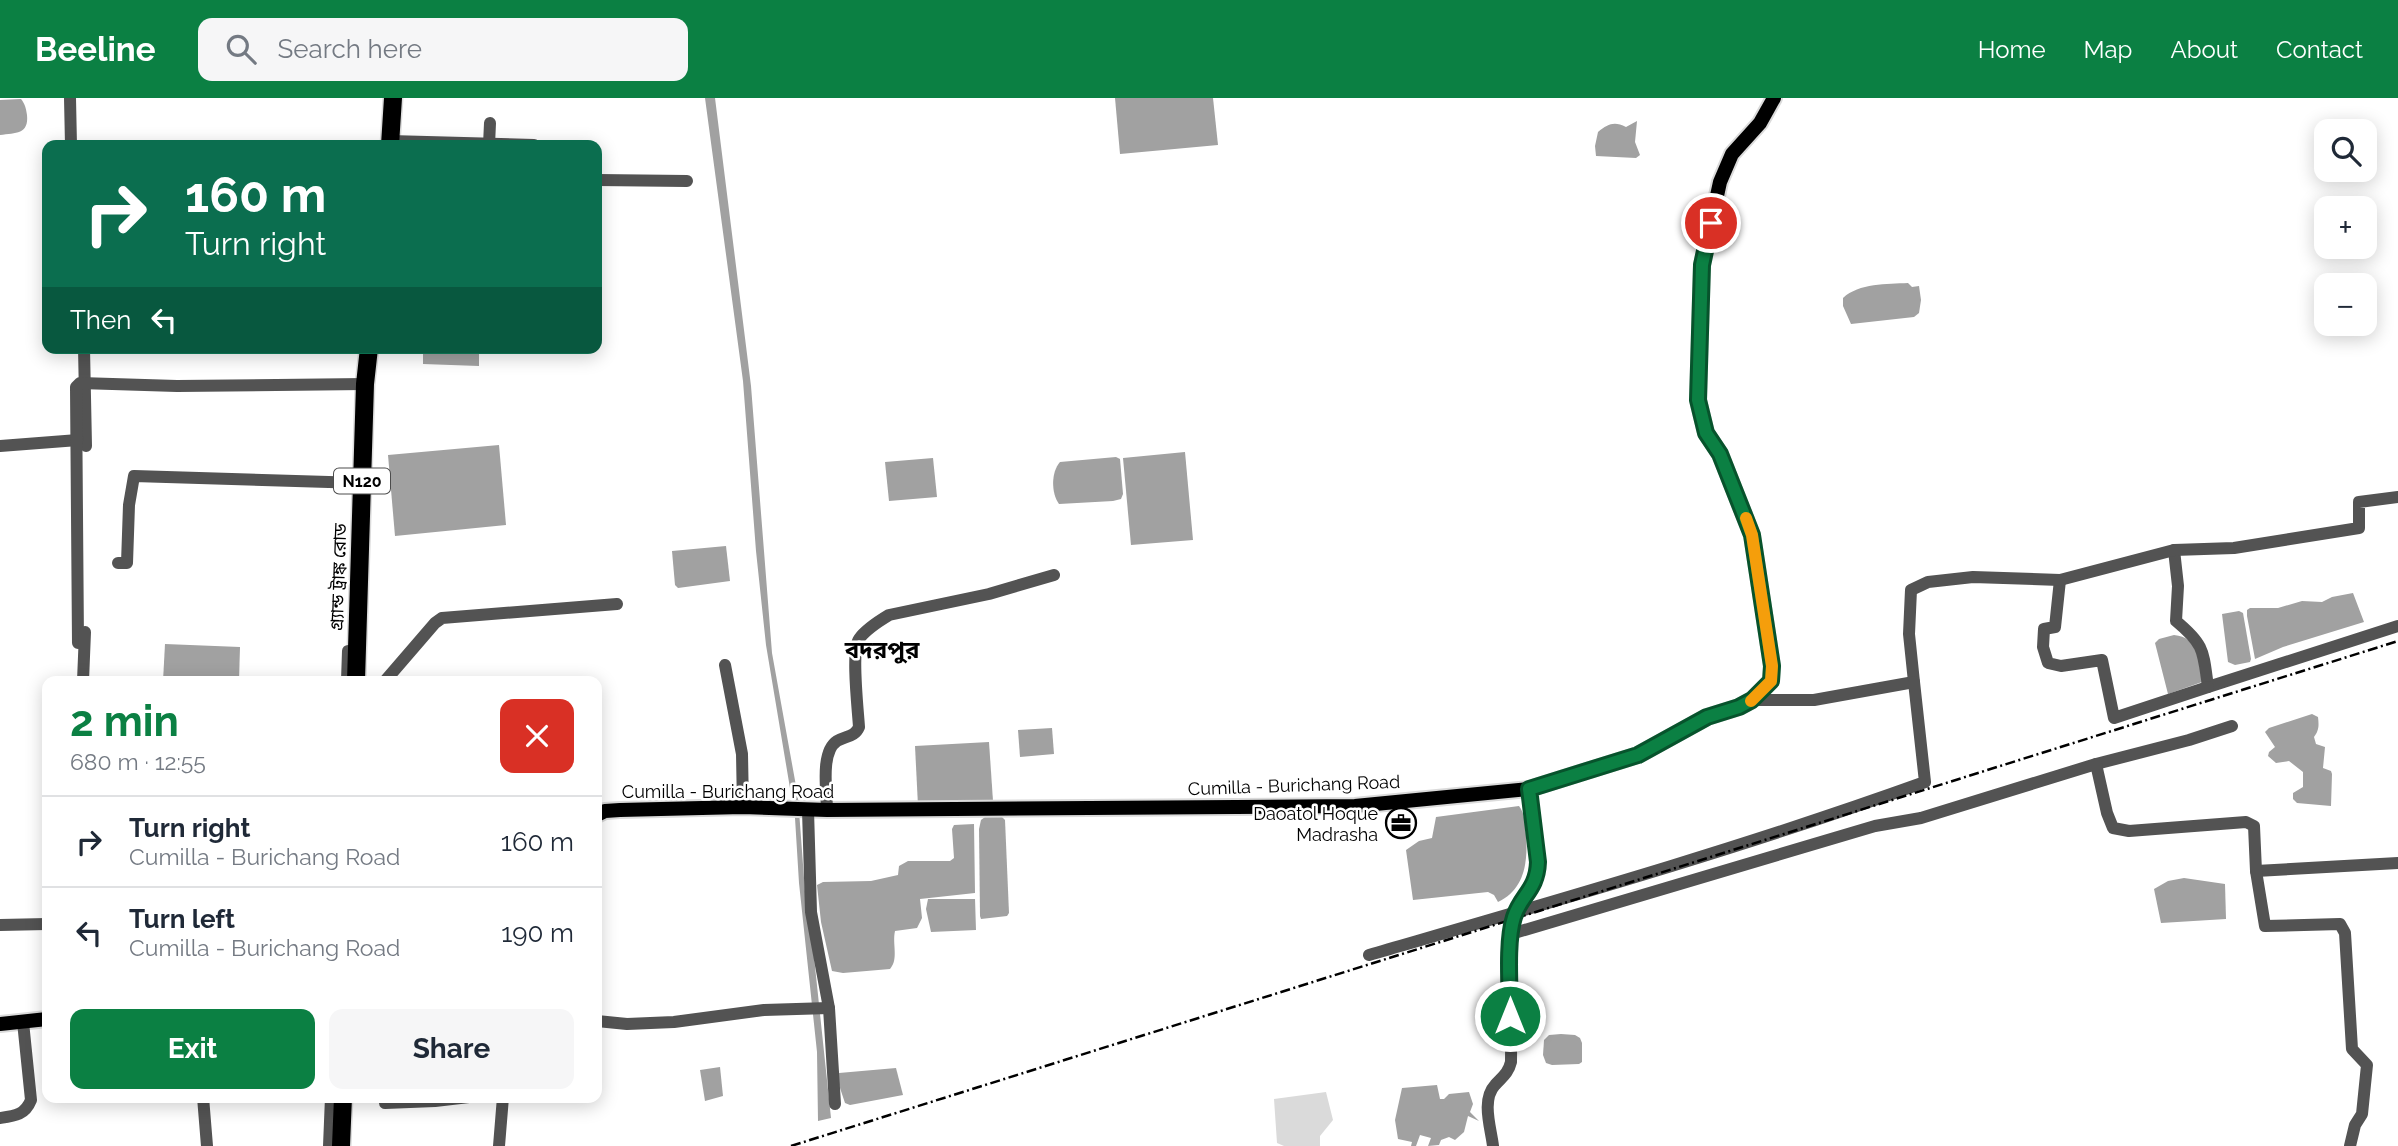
<!DOCTYPE html>
<html lang="en">
<head>
<meta charset="utf-8">
<style>
	body { margin:0; font-family:Raleway,"Noto Sans Bengali",sans-serif; background:#f6f6f7; color:#1f2937; height:100vh; display:flex; flex-direction:column; font-size:26px; white-space:nowrap }
	* { box-sizing:border-box; margin:0 }
	p { font-size:23px; color:#747a83 }
	.icon { flex:none; width:38px; height:38px; fill:none; stroke:currentColor; stroke-width:2; stroke-linecap:round; stroke-linejoin:round }
	.map { position:relative; flex:1; overflow:hidden }
	.panel { position:absolute; left:42px; top:578px; width:560px; height:427px; display:flex; flex-direction:column; background:#fff; border-radius:14px; box-shadow:0 4px 18px #0003 }
	.panel>* { flex:none }
	.banner { position:absolute; left:42px; top:42px; width:560px; height:214px; border-radius:14px; box-shadow:0 4px 18px #0003; background:#0b6e4f; color:#fff; overflow:hidden }
	.buttons { position:absolute; left:2314px; top:21px; display:grid; gap:14px }
	.buttons a { display:grid; place-items:center; width:63px; height:63px; border-radius:14px; background:#fff; box-shadow:0 4px 18px #0003; font-size:35px }
	.pin { position:absolute; display:grid; place-items:center; width:60px; height:60px; color:#fff; margin:-30px; border:4px solid #fff; border-radius:50%; box-shadow:0 2px 7px #0007 }
	.me { position:absolute; width:77px; margin:-38px; rotate:0deg; stroke-linejoin:round; filter:drop-shadow(0 0 5px #0008) }
	.turn { display:flex; align-items:center; gap:24px; height:147px; padding:0 28px; font-size:32px }
	.turn .icon { width:91px; height:91px; stroke-width:2.5 }
	.turn b { display:block; font-size:49px; line-height:60px }
	.then { display:flex; align-items:center; height:66px; padding:0 28px; background:#0003; gap:14px; font-size:26px }
	.round { display:grid; place-items:center; flex:none; width:74px; height:74px; border-radius:14px; background:#f6f6f7 }
	.summary { display:flex; align-items:center; justify-content:space-between; height:119px; padding:0 28px }
	h1 { font-size:42px; font-weight:700; line-height:52px; color:#0b8043 }
	.button { display:flex; gap:14px; margin-top:auto; padding:14px 28px }
	.button a { flex:1; height:80px; border-radius:14px; background:#0b8043; color:#fff; font-size:28px; font-weight:700; line-height:80px; text-align:center }
	.button a+a { background:#f6f6f7; color:#1f2937 }
	ul { padding:0; list-style:none }
	li { display:flex; align-items:center; gap:21px; height:91px; padding:0 28px; border-top:2px solid #e0e1e3 }
	li div { flex:1 }
	li b { display:block; font-size:26px }
	li em { font-style:normal }
	header { display:flex; align-items:center; gap:42px; box-sizing:border-box; height:98px; padding:0 35px; background:#0b8043; color:#fff }
	header strong { font-size:33px }
	nav { display:flex; gap:38px; margin-inline-start:auto; font-size:24px }
	.search { width:490px; height:63px; background:#f6f6f7; display:flex; align-items:center; gap:18px; box-sizing:border-box; padding:0 24px; border-radius:14px; color:#747a83; font-size:26px }
	.map>svg:first-child { display:block }
	.green { fill:#dadada }
	.water { fill:#a1a1a1 }
	.lines { fill:none; stroke-linecap:round; stroke-linejoin:round }
	.major-casing { stroke:#dbdbdb; stroke-width:18 }
	.highway-casing { stroke:#dbdbdb; stroke-width:21 }
	.minor { stroke:#535353; stroke-width:12 }
	.major { stroke:#000; stroke-width:14 }
	.highway { stroke:#000; stroke-width:18 }
	.rail { stroke:#000; stroke-width:2.5; stroke-dasharray:10 3.5 2 3.5; stroke-linecap:butt }
	.route-casing { stroke:#07532c; stroke-width:18 }
	.route { stroke:#0b8043; stroke-width:12 }
	.slow { stroke:#f59e0b; stroke-width:12 }
	.labels { text-anchor:middle; dominant-baseline:central; stroke-width:5; stroke-linejoin:round; paint-order:stroke }
	.shield { fill:#fff; stroke:#4c4c4c; stroke-width:2 }
	.shield-label { font-size:16px; font-weight:bold; fill:#000 }
	.street-label { font-size:18px; fill:#000; stroke:#fff }
	.poi-label { font-size:18px; fill:#000; stroke:#fff; text-anchor:end }
	.district-label { font-size:24px; font-weight:bold; fill:#000; stroke:#fff }
</style>
</head>
<body>
<header>
<strong>Beeline</strong>
<div class="search"><svg class="icon" aria-label="search" viewBox="0 0 24 24"><circle cx="10" cy="10" r="6"/><path d="M15 15l6 6"/></svg>Search here</div>
<nav><a>Home</a><a>Map</a><a>About</a><a>Contact</a></nav>
</header>
<div class="map">
<svg width="2398" height="1048" viewBox="0 0 2398 1048">
	<rect width="100%" height="100%" fill="#fff"/>
	<path class="green" d="M1326 994 1333 1022 1320 1038V1048H1284L1277 1045 1274 1001Z"/>
	<g class="water">
		<path d="M705 0H715L751 288 772 555 798 699 806 807 814 859 831 1020 818 1023 817 954 799 785 795 720 766 547 756 453 743 283Z"/>
		<path d="M1115 0H1213L1218 47 1120 56Z"/>
		<path d="M21 1C25 6 26 10 27 17 29 36 16 35 0 37V2Z"/>
		<path d="M1637 23 1635 44 1640 57 1636 60 1596 58 1595 48 1598 34C1608 26 1614 23 1626 29Z"/>
		<path d="M1908 185 1912 189 1919 188 1921 202 1919 215 1914 219 1851 226 1843 208V200C1859 185 1887 186 1908 185Z"/>
		<path d="M423 250H479V268L423 266Z"/>
		<path d="M499 347 506 427 395 438 388 357Z"/>
		<path d="M1185 354 1193 442 1131 447 1123 360Z"/>
		<path d="M1116 359 1120 361 1123 396 1121 401 1113 403 1059 406C1051 395 1051 374 1060 364Z"/>
		<path d="M933 360 937 399 889 403 885 364Z"/>
		<path d="M726 448 730 483 678 490 675 487 672 453Z"/>
		<path d="M2353 495 2364 524 2283 549 2255 561 2247 518V512L2250 510H2278L2302 503 2322 504 2332 499Z"/>
		<path d="M2239 513 2243 515 2251 561 2250 564 2235 567 2228 564 2222 516Z"/>
		<path d="M2174 537C2199 539 2199 564 2202 584L2168 596 2155 545 2159 541Z"/>
		<path d="M165 546 240 549 239 583H163Z"/>
		<path d="M2312 616 2318 619C2319 628 2319 632 2314 639L2316 646 2325 649 2323 670 2331 673 2332 676 2331 708 2297 705 2293 701V695L2303 689V674L2289 663 2276 665 2268 658 2269 654 2275 649 2265 634 2269 630Z"/>
		<path d="M1052 630 1054 656 1020 659 1018 632Z"/>
		<path d="M989 644 993 703 918 708 915 648Z"/>
		<path d="M1519 708C1525 716 1525 726 1526 736 1528 764 1525 791 1498 804L1494 797 1488 794 1413 802 1406 752 1419 743 1432 740 1436 719Z"/>
		<path d="M985 719H1002L1005 722 1009 815 1007 818 981 821 980 818 979 731 981 722Z"/>
		<path d="M974 726 975 795 920 801 922 820 917 830 895 833C892 846 899 861 890 871L843 875 832 873 821 824 817 787 823 784 871 783 898 777 899 768 908 763H950L954 760 952 731 954 727Z"/>
		<path d="M2184 780 2225 786 2226 821 2161 825 2154 791 2168 783Z"/>
		<path d="M928 801H975L976 832 931 834 926 811Z"/>
		<path d="M1561 936 1575 937 1580 940 1582 945V964L1579 966 1552 967 1546 965 1543 957 1544 942 1549 937Z"/>
		<path d="M720 969 723 998 705 1003 700 972Z"/>
		<path d="M896 970 903 997 850 1007 845 1005 838 984 839 975Z"/>
		<path d="M1437 987 1440 1001H1444L1449 996 1469 994 1473 1006 1470 1014 1479 1023 1468 1018 1464 1034 1455 1042 1449 1039 1441 1042 1439 1047 1428 1048 1431 1040 1420 1037 1416 1048H1411L1412 1044 1398 1041 1395 1022 1402 990Z"/>
	</g>
	<g class="lines">
		<g class="major-casing">
			<g id="major">
				<path d="M597 717 605 713 620 712 743 709 827 712 1355 708 1529 691 1638 657 1707 619 1739 609 1752 602 1771 583 1772 568 1752 437 1720 356 1706 335 1698 302 1702 167 1720 84 1732 56 1760 25 1774 0"/>
				<path d="M0 926 47 921"/>
			</g>
		</g>
		<g class="highway-casing">
			<g id="highway">
				<path d="M390 47 393 0"/>
				<path d="M356 583 365 286 369 250"/>
				<path d="M341 1048 343 999"/>
			</g>
		</g>
		<g class="minor">
			<path d="M70 0 71 47"/>
			<path d="M390 43 534 47"/>
			<path d="M489 47 490 25"/>
			<path d="M597 82 687 83"/>
			<path d="M84 250 86 348"/>
			<path d="M0 348 78 342"/>
			<path d="M2174 452 2178 488 2176 523C2205 547 2203 553 2208 589L2398 528"/>
			<path d="M118 465H127L129 407 134 378 362 385"/>
			<path d="M2060 482 2055 529 2044 531 2043 549 2048 565 2061 568 2102 562 2114 620 2208 589"/>
			<path d="M78 545 76 289 80 285 177 288 365 286"/>
			<path d="M725 567 742 656 743 709"/>
			<path d="M83 583 85 534"/>
			<path d="M347 583 348 553"/>
			<path d="M385 583 435 525 442 520 617 506"/>
			<path d="M1752 602H1814L1914 584 1909 536 1911 492 1928 484 1973 479 2060 482 2174 452 2234 450 2359 430V404L2398 399"/>
			<path d="M2096 666 2189 642 2232 628"/>
			<path d="M808 712 811 814 829 910 835 1006"/>
			<path d="M827 712C827 695 820 654 837 643 845 638 855 639 859 629 858 612 851 552 859 541 866 531 879 523 889 517L989 496 1054 477"/>
			<path d="M2256 773 2398 765"/>
			<path d="M0 827 47 826"/>
			<path d="M1511 836 1875 728 1921 720 2096 666 2107 715 2113 730 2129 733 2246 724 2254 728 2256 773 2265 828 2340 826 2345 835 2352 951 2367 967 2362 1016 2355 1027 2350 1048"/>
			<path d="M1369 857C1555 803 1742 750 1925 684L1914 584"/>
			<path d="M597 923 627 926 674 924 764 912 829 910"/>
			<path d="M203 999 207 1048"/>
			<path d="M385 1005 435 1003 469 999"/>
			<path d="M0 1020C15 1018 25 1017 31 1002L23 924"/>
			<path d="M329 1048 331 999"/>
			<path d="M499 1048 503 999"/>
			<path d="M1493 1048C1491 1030 1481 1002 1495 987 1502 979 1508 976 1511 964L1512 829C1517 805 1537 790 1538 764L1529 691"/>
		</g>
		<use href="#major" class="major"/>
		<use href="#highway" class="highway"/>
		<path class="rail" d="M791 1048 2398 543"/>
	</g>
	<g class="lines">
		<g class="route-casing">
			<path id="route" d="M1510 918C1510 890 1506 844 1514 819 1521 797 1537 792 1538 764L1529 691 1638 657 1707 619 1739 609 1752 602 1771 583 1772 568 1752 437 1720 356 1706 335 1698 302 1702 167 1711 125"/>
		</g>
		<use href="#route" class="route"/>
		<path class="slow" d="M1746 420 1752 437 1772 568 1771 583 1751 603"/>
	</g>
	<defs>
		<g id="office-ring" transform="scale(1.575)"><circle r="9.5" fill="#fff" stroke="#000" stroke-width="1.5"/><path d="M-6-3h4V-5.5h4V-3h4V5H-6ZM-1-4.5V-3h2v-1.5ZM-6 0V1H6V0Z" fill="#000"/></g>
	</defs>
	<g fill-rule="evenodd">
		<use href="#office-ring" x="1401" y="725"/>
	</g>
	<g class="labels">
		<rect class="shield" x="334" y="370.5" width="56" height="25" rx="5"/>
		<g class="shield-label">
			<text x="362" y="383">N120</text>
		</g>
		<g class="street-label">
			<text transform="translate(338 479) rotate(-88)">গ্র্যান্ড ট্রাঙ্ক রোড</text>
			<text transform="translate(1294 687) rotate(-2)">Cumilla - Burichang Road</text>
			<text x="728" y="693">Cumilla - Burichang Road</text>
		</g>
		<g class="poi-label">
			<text x="1378" y="715">Daoatol Hoque<tspan x="1378" dy="21">Madrasha</tspan></text>
		</g>
		<g class="district-label">
			<text x="882" y="551">বদরপুর</text>
		</g>
	</g>
</svg>
<div class="buttons">
<a><svg class="icon" aria-label="search" viewBox="0 0 24 24"><circle cx="10" cy="10" r="6"/><path d="M15 15l6 6"/></svg></a>
<a>+</a>
<a>−</a>
</div>
<div class="pin" style="left:1711px;top:125px;background:#d93025"><svg class="icon" aria-label="arrive" viewBox="0 0 24 24"><path d="M6 21V4h12l-3 4 3 4H6"/></svg></div>
<svg class="me" style="left:1510px;top:918px" viewBox="-20 -20 40 40"><circle r="17" fill="#0b8043" stroke="#fff" stroke-width="3"/><path d="M0-11L8 9 0 5-8 9z" fill="#fff"/></svg>
<div class="banner">
<div class="turn"><svg class="icon" aria-label="right" viewBox="0 0 24 24"><path d="M7 20v-9h11M14 6l5 5-5 5"/></svg><div><b>160 m</b>Turn right</div></div>
<div class="then">Then<svg class="icon" aria-label="left" viewBox="0 0 24 24"><path d="M17 20v-9H6M10 6l-5 5 5 5"/></svg></div>
</div>
<section class="panel">
<div class="summary"><div><h1>2 min</h1><p>680 m · 12:55</p></div><a class="round" style="background:#d93025;color:#fff"><svg class="icon" aria-label="close" viewBox="0 0 24 24"><path d="M6 6l12 12M18 6L6 18"/></svg></a></div>
<ul>
<li><svg class="icon" aria-label="right" viewBox="0 0 24 24"><path d="M7 20v-9h11M14 6l5 5-5 5"/></svg><div><b>Turn right</b><p>Cumilla - Burichang Road</p></div><em>160 m</em></li>
<li><svg class="icon" aria-label="left" viewBox="0 0 24 24"><path d="M17 20v-9H6M10 6l-5 5 5 5"/></svg><div><b>Turn left</b><p>Cumilla - Burichang Road</p></div><em>190 m</em></li>
</ul>
<div class="button"><a>Exit</a><a>Share</a></div>
</section>
</div>
</body>
</html>
